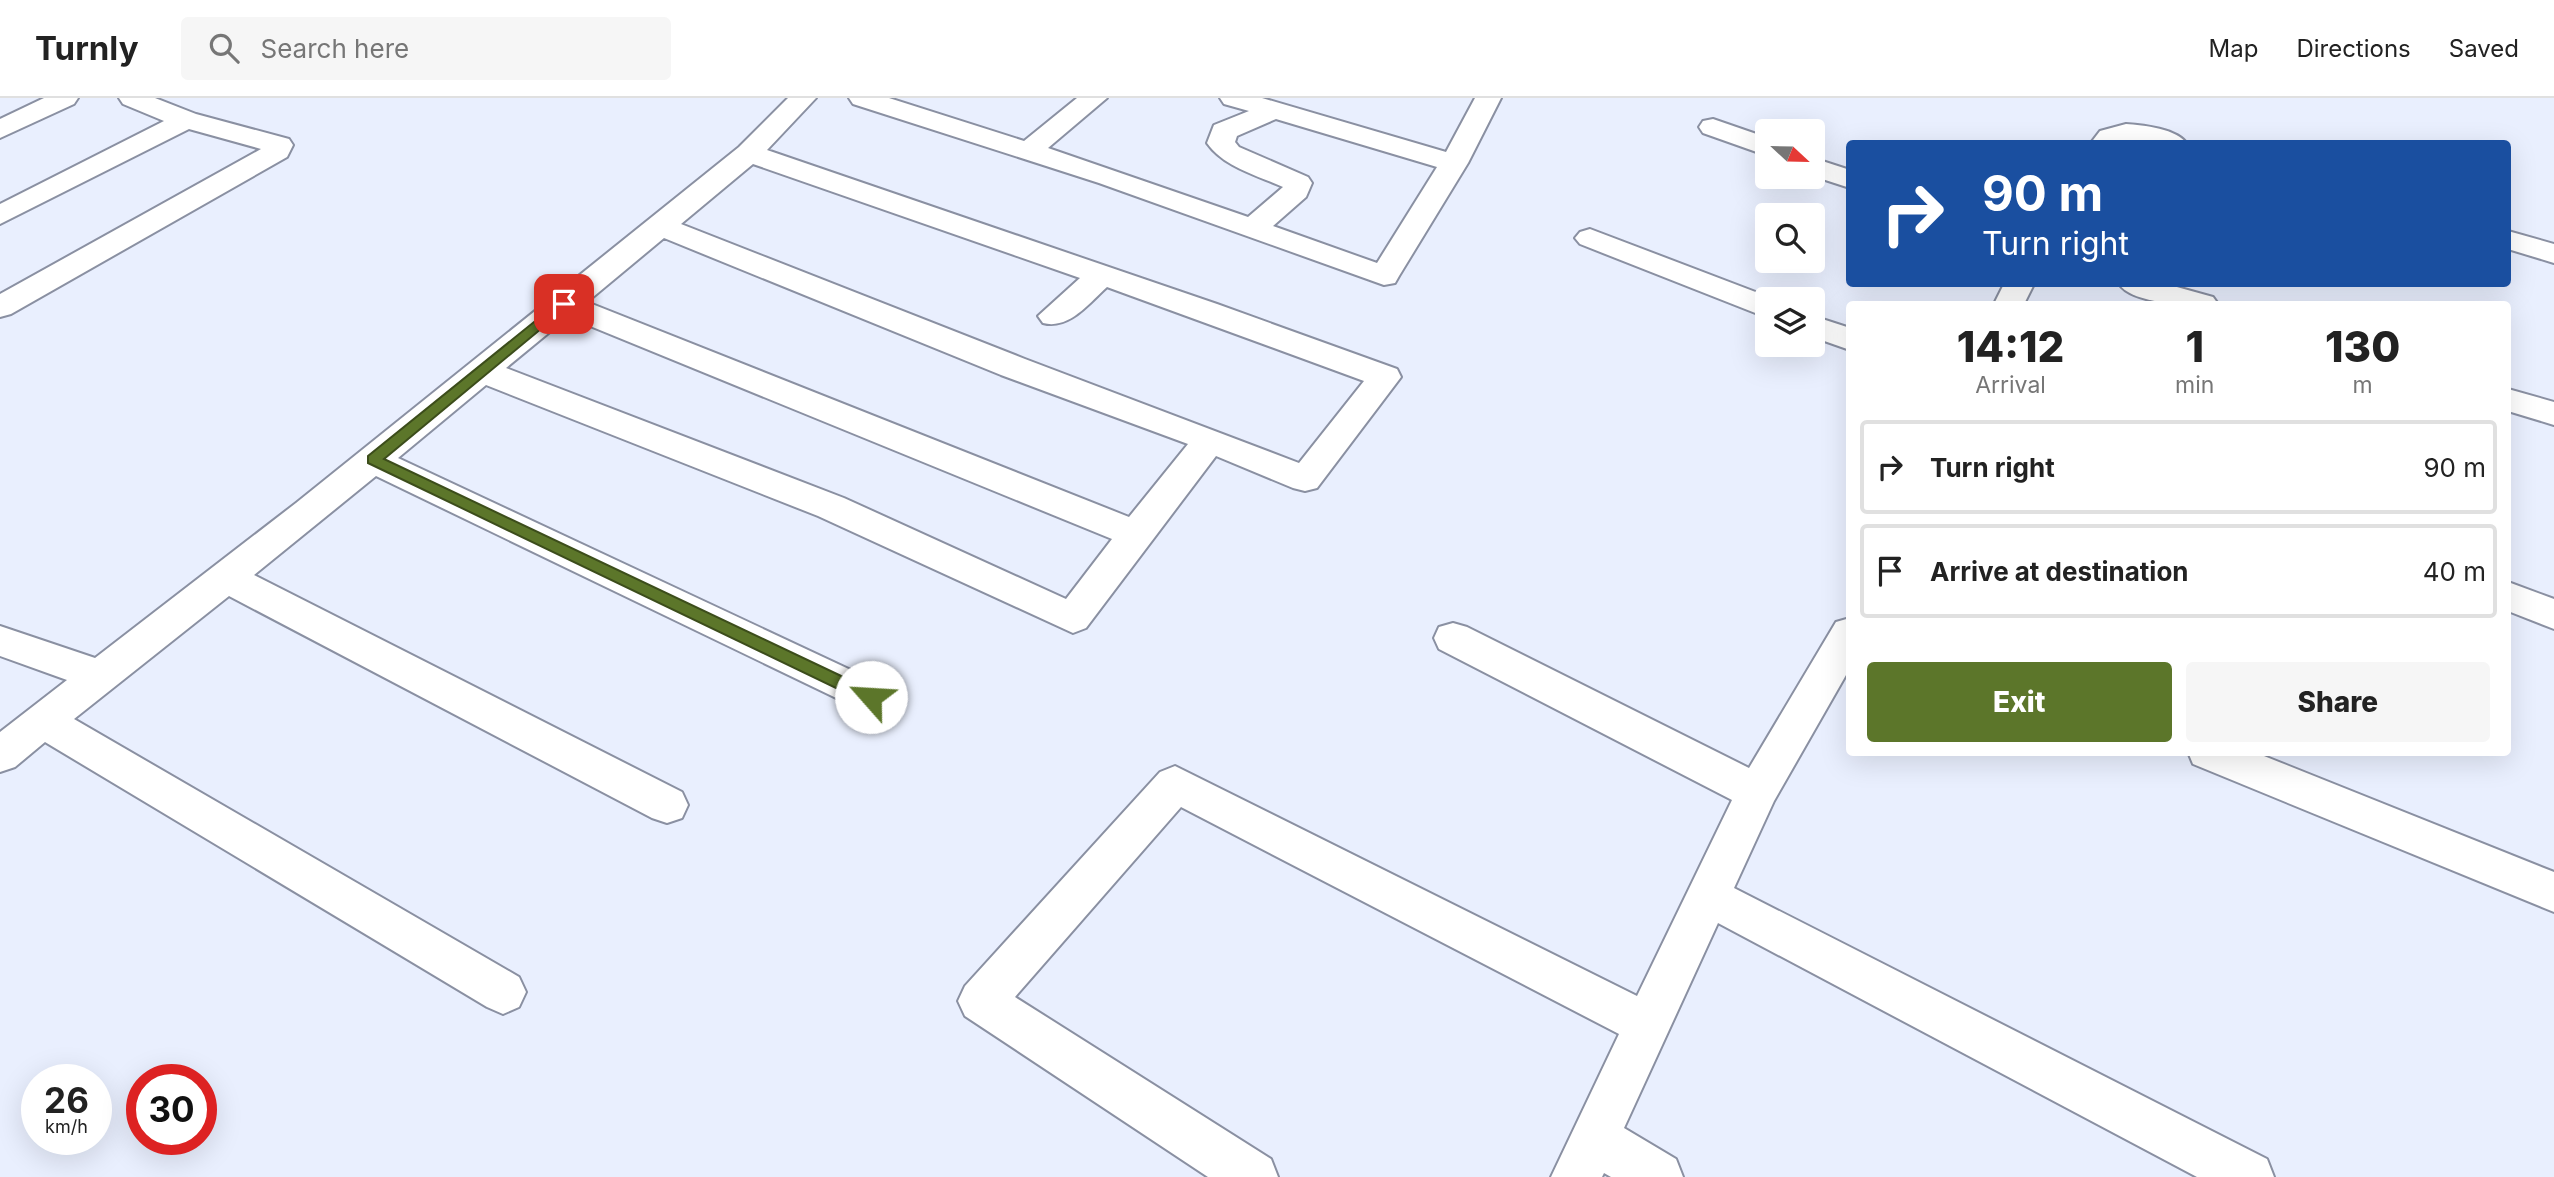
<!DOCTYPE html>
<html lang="en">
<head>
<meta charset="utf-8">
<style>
	body { margin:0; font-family:Inter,sans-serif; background:#f6f6f6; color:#222; height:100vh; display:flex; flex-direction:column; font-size:26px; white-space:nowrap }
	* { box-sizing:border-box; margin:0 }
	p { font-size:23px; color:#767676 }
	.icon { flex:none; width:38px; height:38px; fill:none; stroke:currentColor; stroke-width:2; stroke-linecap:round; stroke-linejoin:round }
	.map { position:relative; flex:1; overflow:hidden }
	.drawer { position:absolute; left:1846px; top:203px; width:665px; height:455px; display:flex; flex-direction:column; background:#fff; border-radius:7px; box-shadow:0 7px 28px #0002 }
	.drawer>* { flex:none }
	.top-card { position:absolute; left:1846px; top:42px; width:665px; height:147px; border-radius:7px; box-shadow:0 7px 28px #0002; background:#1a4fa0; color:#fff; overflow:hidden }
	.needle { width:46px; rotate:112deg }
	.tools { position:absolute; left:1755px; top:21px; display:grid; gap:14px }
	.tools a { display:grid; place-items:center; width:70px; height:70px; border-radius:7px; background:#fff; box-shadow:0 7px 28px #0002; font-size:35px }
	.speed { position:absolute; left:21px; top:966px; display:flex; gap:14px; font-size:35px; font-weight:700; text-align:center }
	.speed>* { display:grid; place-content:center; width:91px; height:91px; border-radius:50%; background:#fff; box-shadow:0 7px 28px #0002; line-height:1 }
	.speed small { font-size:18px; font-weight:400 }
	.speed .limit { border:10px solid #d22; background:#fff; color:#111 }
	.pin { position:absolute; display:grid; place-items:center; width:60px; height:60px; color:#fff; margin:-30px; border-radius:14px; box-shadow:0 4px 10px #0006 }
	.me { position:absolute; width:77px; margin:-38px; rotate:296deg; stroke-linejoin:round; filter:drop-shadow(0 0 5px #0008) }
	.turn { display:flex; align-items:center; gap:24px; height:147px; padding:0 21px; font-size:32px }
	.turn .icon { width:91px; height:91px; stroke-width:2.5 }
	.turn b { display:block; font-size:49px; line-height:60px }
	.eta { display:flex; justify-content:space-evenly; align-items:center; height:119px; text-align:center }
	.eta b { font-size:42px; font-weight:800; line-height:49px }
	.button { display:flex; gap:14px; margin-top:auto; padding:14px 21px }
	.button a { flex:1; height:80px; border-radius:7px; background:#5c762a; color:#fff; font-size:28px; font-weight:800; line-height:80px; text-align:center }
	.button a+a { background:#f6f6f6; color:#222 }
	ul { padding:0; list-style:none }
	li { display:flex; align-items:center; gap:21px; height:94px; margin:0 14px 10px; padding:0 7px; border:4px solid #e0e0e0; border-radius:7px }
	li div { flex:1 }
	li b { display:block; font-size:26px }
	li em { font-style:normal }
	header { display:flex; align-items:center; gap:42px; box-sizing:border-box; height:98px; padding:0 35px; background:#fff; border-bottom:2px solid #e0e0e0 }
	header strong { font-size:33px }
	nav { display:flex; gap:38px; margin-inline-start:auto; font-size:24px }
	.search { width:490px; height:63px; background:#f6f6f6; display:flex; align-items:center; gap:18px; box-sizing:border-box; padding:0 24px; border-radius:7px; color:#767676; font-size:26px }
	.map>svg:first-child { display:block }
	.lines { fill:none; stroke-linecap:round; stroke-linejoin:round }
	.street-casing { stroke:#8a90a2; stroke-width:4 }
	.street { fill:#fff; fill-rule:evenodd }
	.route { fill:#5c762a; stroke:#3c4d1b; stroke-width:2 }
</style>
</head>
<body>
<header>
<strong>Turnly</strong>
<div class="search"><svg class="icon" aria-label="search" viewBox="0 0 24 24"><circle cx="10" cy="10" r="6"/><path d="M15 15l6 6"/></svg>Search here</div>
<nav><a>Map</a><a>Directions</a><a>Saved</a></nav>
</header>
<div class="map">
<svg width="2554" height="1079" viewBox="0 0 2554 1079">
	<rect width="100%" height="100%" fill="#e9effe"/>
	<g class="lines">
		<g class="street-casing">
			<g id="street">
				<path d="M44 0H78L74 6 0 40V21Z"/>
				<path d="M119 0H155L196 16 289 41 293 47 287 59 11 216 0 219V196L261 51 189 31 0 126V106L164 23 123 6Z"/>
				<path d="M788 0H816L767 52 1217 206 1397 271 1401 279 1317 390 1305 393 1293 390 1216 358 1086 530 1073 535 818 418 486 287 398 360 885 588 891 599 885 610 871 615 857 610 376 378 254 477 682 694 688 707 682 720 667 725 652 720 229 498 74 621 519 879 526 894 519 909 503 916 487 909 45 644 15 669 0 674V634L67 582 0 558V528L95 560 296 405 739 49ZM753 66 1080 180 1038 218 1043 225C1069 232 1089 205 1107 189L1364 283 1299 365 1025 261 681 126ZM664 140 1001 277 1188 346 1129 419 587 204ZM568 219 1112 441 1066 501 844 400 506 270Z"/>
				<path d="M849 0H889L1024 43 1077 0H1107L1048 50 1248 119 1283 89C1256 77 1224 69 1207 45L1214 27 1249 13 1224 6 1220 0H1262L1446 54 1475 0H1501L1468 65 1399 178 1395 185 1384 187 1099 85 853 6ZM1276 21 1437 69 1377 165 1273 128 1306 99 1312 85 1308 79 1239 49 1235 44 1237 38Z"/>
				<path d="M1713 21 1768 40V58L1703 35 1699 29 1703 23Z"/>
				<path d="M2126 26C2143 27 2178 31 2187 46L2126 42 2119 46H2090L2100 33Z"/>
				<path d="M1813 60 1850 72V90L1813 78Z"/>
				<path d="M1590 131 1774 201H1768V220L1580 146 1575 140 1580 134Z"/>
				<path d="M2508 133 2554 146V165L2508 151Z"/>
				<path d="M2004 186H2034L2024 206H1994Z"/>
				<path d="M2119 186H2166L2213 199 2218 206C2194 208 2133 207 2119 186Z"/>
				<path d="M1813 218 1850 230V252L1813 239Z"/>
				<path d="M2508 291 2554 304V327L2508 313Z"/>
				<path d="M2508 484 2554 501V531L2508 513Z"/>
				<path d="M1850 520V570L1774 703 1734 790 2267 1061 2274 1079H2197L1718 825 1624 1030 1676 1061 1683 1079H1611L1604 1075 1602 1079H1551L1619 936 1181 709 1015 899 1271 1061 1278 1079H1208L965 918 958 903 965 888 1160 674 1175 668 1637 898 1732 702 1439 551 1434 540 1439 529 1453 525 1467 529 1749 670 1836 524Z"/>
				<path d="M2188 654H2254L2554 774V814L2193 666Z"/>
			</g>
		</g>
		<use href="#street" class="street"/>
	</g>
	<path class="route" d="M560 203 571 206 384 361 877 595V604H865L368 365V358Z"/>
</svg>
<div class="tools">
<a><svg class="needle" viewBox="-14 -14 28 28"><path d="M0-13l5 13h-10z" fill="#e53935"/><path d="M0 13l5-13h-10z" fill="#767676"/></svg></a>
<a><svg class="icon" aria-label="search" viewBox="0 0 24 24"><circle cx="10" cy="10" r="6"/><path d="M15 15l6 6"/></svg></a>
<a><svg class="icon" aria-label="layers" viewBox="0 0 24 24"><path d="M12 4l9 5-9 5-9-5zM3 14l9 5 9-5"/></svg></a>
</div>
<div class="speed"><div>26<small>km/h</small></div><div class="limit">30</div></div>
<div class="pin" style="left:564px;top:206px;background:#d93025"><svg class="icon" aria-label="arrive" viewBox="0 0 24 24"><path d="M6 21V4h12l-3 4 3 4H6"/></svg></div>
<svg class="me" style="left:871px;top:599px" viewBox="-20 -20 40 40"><circle r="19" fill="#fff"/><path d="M0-13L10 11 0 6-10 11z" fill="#5c762a"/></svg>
<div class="top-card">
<div class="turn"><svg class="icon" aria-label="right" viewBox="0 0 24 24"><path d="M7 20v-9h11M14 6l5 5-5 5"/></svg><div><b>90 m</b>Turn right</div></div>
</div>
<section class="drawer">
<div class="eta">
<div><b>14:12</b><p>Arrival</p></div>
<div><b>1</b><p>min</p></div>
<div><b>130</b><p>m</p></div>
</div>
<ul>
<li><svg class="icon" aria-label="right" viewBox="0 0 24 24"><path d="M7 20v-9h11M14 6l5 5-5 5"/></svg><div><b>Turn right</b></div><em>90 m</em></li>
<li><svg class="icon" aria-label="arrive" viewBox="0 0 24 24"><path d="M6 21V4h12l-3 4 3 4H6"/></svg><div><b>Arrive at destination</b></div><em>40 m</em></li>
</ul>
<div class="button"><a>Exit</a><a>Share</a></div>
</section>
</div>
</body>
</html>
